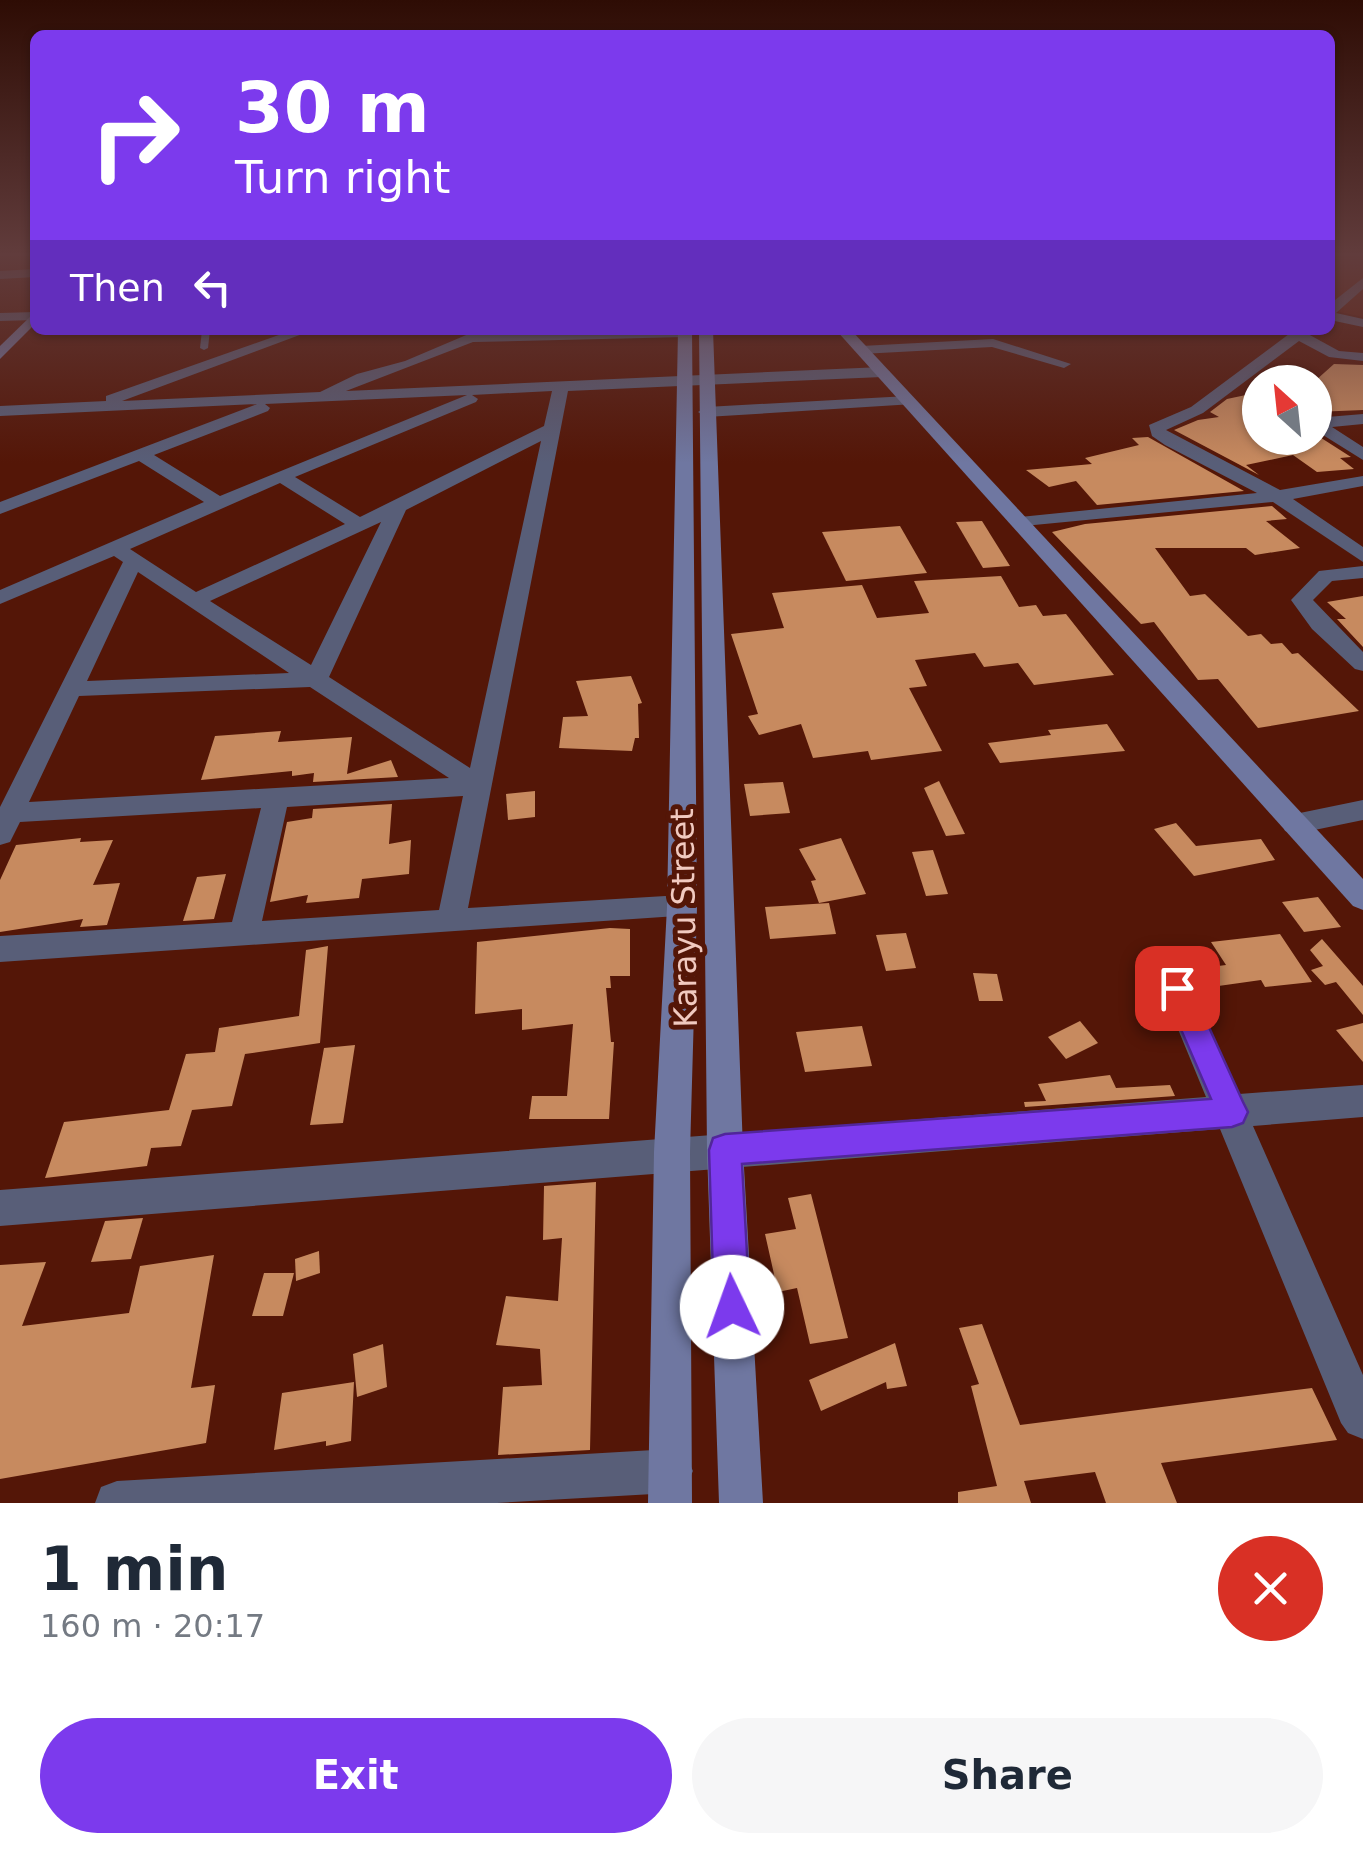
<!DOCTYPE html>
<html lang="en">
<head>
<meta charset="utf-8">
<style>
	body { margin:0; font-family:"DejaVu Sans",sans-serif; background:#f6f6f7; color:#1f2937; height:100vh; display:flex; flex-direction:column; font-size:38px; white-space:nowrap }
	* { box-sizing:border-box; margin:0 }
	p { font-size:32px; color:#747a83 }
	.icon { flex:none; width:55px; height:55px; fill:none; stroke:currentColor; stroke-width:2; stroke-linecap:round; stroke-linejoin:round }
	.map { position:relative; height:1503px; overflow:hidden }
	.sheet { display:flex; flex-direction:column; background:#fff; flex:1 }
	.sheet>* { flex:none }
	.hud { position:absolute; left:30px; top:30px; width:1305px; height:305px; border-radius:15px; box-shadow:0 2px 8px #0004; background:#7c3aed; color:#fff; overflow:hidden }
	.needle { width:65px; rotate:333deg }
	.fabs { position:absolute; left:1242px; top:365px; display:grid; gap:20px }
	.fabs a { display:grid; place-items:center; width:90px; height:90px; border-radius:50%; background:#fff; box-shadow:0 2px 8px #0004; font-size:50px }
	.pin { position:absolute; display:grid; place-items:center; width:85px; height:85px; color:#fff; margin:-42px; border-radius:20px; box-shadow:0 5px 15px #0006 }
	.me { position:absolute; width:110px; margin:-55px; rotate:357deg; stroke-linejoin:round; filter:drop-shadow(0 0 8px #0008) }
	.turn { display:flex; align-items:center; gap:35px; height:210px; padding:0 40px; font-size:45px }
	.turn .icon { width:130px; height:130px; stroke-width:2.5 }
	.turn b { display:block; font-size:70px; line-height:85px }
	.then { display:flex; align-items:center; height:95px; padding:0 40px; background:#0003; gap:20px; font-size:38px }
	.round { display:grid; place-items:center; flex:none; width:105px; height:105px; border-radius:52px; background:#f6f6f7 }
	.head { display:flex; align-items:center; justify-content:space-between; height:170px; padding:0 40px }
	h1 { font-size:60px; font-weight:700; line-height:75px }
	.action { display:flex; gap:20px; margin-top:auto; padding:20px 40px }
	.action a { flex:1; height:115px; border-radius:60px; background:#7c3aed; color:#fff; font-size:40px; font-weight:700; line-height:115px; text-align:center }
	.action a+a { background:#f6f6f7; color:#1f2937 }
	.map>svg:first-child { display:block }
	.built { fill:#611c09 }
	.building { fill:#c78a5f }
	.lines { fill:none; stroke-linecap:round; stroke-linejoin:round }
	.lane { fill:#585e78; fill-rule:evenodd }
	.street { fill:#585e78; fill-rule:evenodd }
	.secondary { fill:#6f77a1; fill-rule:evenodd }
	.route { fill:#7c3aed; stroke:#51269a; stroke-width:2.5 }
	.labels { text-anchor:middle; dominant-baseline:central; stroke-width:10; stroke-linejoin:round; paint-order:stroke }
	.street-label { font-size:32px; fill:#f1cac0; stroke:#541607 }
</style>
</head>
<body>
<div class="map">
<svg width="1363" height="1503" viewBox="0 0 1363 1503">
	<rect width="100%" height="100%" fill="#541607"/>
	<path class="built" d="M1330 253H1363V317L1330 310Z"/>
	<g class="building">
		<path d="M1334 364 1363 365V410L1315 412V381Z"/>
		<path d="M1260 392V440L1315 438V434L1351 457 1340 458 1354 469 1317 472 1293 455 1246 465 1259 475 1174 430 1198 420 1219 417 1210 412 1227 399Z"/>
		<path d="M1148 437 1244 491 1097 505 1076 481 1049 487 1026 470 1092 464 1085 458 1139 445 1132 438Z"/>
		<path d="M1272 506 1287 519 1266 521 1300 548 1255 555 1246 548H1155L1190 596 1205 594 1248 636 1261 634 1271 644 1282 643 1292 654 1298 653 1359 711 1258 728 1218 679 1198 680 1154 622 1141 624 1052 532 1085 524Z"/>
		<path d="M982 521 1010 566 983 568 956 522Z"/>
		<path d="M900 526 927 573 846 581 822 532Z"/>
		<path d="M1001 576 1019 607 1036 605 1043 616 1066 614 1114 675 1034 685 1018 663 984 667 975 653 915 660 927 686 909 688 942 751 871 760 868 751 813 758 801 724 759 735 748 716 758 714 731 634 784 628 772 593 862 585 877 618 929 613 914 581Z"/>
		<path d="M1363 596V647L1337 619H1346L1327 602Z"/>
		<path d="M631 676 642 703 638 704 639 738H635L632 751 559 748 563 717 588 716 576 681Z"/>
		<path d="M1107 724 1125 751 1000 763 988 743 1051 735 1048 730Z"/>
		<path d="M281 731 278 742 352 737 347 774 391 760 398 777 313 782 314 773 292 776V771L201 780 215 736Z"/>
		<path d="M939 781 965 834 946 836 924 788Z"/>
		<path d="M783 782 790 813 750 816 744 784Z"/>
		<path d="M535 791V817L508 820 506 794Z"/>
		<path d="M392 804 389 844 411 840 409 874 362 879 359 898 306 903 308 895 270 902 287 822 312 818 313 809Z"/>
		<path d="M1176 823 1196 846 1261 839 1275 860 1194 876 1154 829Z"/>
		<path d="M81 838 80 842 113 840 93 885 120 883 107 925 80 927 83 919 0 932V880L16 845Z"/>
		<path d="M841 838 866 894 819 903 811 881 816 880 799 849Z"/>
		<path d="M933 850 948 894 926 896 912 852Z"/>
		<path d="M226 874 214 919 183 921 197 877Z"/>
		<path d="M1318 897 1341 927 1304 932 1282 902Z"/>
		<path d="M829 903 836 934 770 939 765 907Z"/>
		<path d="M610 928 630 929V976H610L611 988H606L611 1042H614L609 1119H529L532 1096H567L573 1024 522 1030V1009L475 1014 477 942Z"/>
		<path d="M906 933 916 968 886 971 876 935Z"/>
		<path d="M1280 934 1312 982 1265 987 1261 980 1197 989 1191 976 1179 971 1226 965 1211 942Z"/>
		<path d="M1322 939 1363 986V1015L1336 982 1325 985 1311 970 1323 966 1310 950Z"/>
		<path d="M328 946 320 1043 245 1054 232 1106 192 1110 181 1146 151 1148 147 1166 45 1178 64 1122 169 1110 186 1054 215 1052 219 1028 299 1016 306 950Z"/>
		<path d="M973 973 997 974 1003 1001H979Z"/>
		<path d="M1080 1021 1098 1043 1066 1059 1048 1037Z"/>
		<path d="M1363 1023V1062L1336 1030Z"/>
		<path d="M862 1026 872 1066 805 1072 796 1032Z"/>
		<path d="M355 1045 343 1123 310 1125 324 1048Z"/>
		<path d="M1110 1075 1116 1088 1170 1085 1175 1096 1025 1107 1024 1102 1046 1101 1038 1084Z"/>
		<path d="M596 1182 590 1450 498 1455 503 1387 542 1385 540 1349 496 1345 506 1296 558 1301 562 1238 543 1240 544 1186Z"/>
		<path d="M811 1194 848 1338 810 1344 797 1288 778 1292 765 1234 796 1229 788 1198Z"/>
		<path d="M143 1218 131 1259 91 1262 105 1221Z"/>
		<path d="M319 1251 320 1273 296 1281 295 1259Z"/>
		<path d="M214 1255 191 1388 215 1385 206 1443 0 1479V1265L46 1262 22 1326 129 1313 140 1266Z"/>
		<path d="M264 1273H294L283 1316H252Z"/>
		<path d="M982 1324 1020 1425 1312 1388 1337 1440 1161 1463 1177 1503H1106L1095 1472 1024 1481 1031 1503H958V1492L997 1486 971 1386 979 1384 959 1328Z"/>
		<path d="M895 1343 907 1386 887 1389 886 1382 821 1411 809 1380Z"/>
		<path d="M383 1344 387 1387 357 1397 353 1354Z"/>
		<path d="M354 1382 351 1441 326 1446V1441L274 1450 282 1393Z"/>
	</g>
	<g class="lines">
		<path class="lane" d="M202 330H210L208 348 204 350 200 348Z"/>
		<g class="street">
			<path d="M35 269V277L0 279V271Z"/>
			<path d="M1363 278V289L1336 313 1363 319V327L1330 320V304Z"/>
			<path d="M35 312V320L0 321V313Z"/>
			<path d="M293 330H313L122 401 320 392 357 374 405 361 478 330H491V333L631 330 692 333 685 337 473 342 346 391 882 367 890 372 882 377 568 391 468 908 682 895 692 899 697 907 692 915 0 962V936L232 922 261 808 20 822 10 842 0 845V807L123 562 114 556 0 604V590L204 502 139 461 0 514V502L257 404 0 416V406L106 401V396ZM552 391 544 426 360 517 295 477 476 402 478 399 472 395ZM467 395 220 496 154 455 268 411 270 408 265 404ZM541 441 470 768 329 677 406 510ZM280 483 345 524 196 592 130 549ZM381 522 311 665 210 601ZM138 572 289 673 87 681ZM310 687 449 778 29 802 79 696ZM463 796 439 910 262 921 287 807Z"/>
			<path d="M1286 330H1311L1308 334 1339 351 1363 353V361L1329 357 1299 341 1203 413 1166 430 1280 490 1363 476V486L1293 499 1363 547V562L1273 502 1013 527V519L1020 517 1257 493 1165 445 1152 436 1149 425 1191 407 1289 334Z"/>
			<path d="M993 339 1071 364 1064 368 992 347 861 354 854 350 861 346Z"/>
			<path d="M908 396 916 401 914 404 706 417 698 412 706 407Z"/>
			<path d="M1363 414V424L1332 427 1363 447V460L1315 430V418Z"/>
			<path d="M1363 566V578L1332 581 1313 600 1363 652V671L1355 669 1312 629 1291 600 1319 571Z"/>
			<path d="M1363 800V820L1295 834 1285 831 1282 824 1285 817 1295 814Z"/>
			<path d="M1177 975 1188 978 1239 1094 1363 1085V1117L1253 1126 1363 1375V1439L1348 1433 1341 1423 1220 1129 0 1226V1190L1206 1097 1161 988 1166 978Z"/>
			<path d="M671 1449 686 1456 693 1471 686 1486 671 1493 497 1503H95L101 1487 117 1481Z"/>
		</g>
		<g class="secondary">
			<path d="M35 312V324L0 359V346Z"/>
			<path d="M678 330H692L697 907 690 1152 692 1503H648L654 1152 667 907Z"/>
			<path d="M699 330H713L743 1150 763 1503H719L707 1150Z"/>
			<path d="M836 330H851L1363 879V910L1353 906Z"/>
		</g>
	</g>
	<linearGradient id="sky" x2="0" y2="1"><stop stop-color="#2e0c04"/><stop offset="0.55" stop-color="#613c3c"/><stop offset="1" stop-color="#613c3c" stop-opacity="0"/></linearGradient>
	<rect width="1363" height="463" fill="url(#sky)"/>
	<path class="route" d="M1177 975 1187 979 1243 1102 1248 1112 1243 1123 1232 1127 742 1164 750 1307 745 1319 732 1325 719 1319 714 1307 709 1150 713 1138 725 1134 1211 1099 1163 988 1167 979Z"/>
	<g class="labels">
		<g class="street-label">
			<text transform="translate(684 918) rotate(-91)">Karayu Street</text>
		</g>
	</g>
</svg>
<div class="fabs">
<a><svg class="needle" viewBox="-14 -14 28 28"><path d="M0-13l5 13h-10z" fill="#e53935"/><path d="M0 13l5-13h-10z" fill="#747a83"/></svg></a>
</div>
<div class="pin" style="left:1177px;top:988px;background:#d93025"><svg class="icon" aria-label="arrive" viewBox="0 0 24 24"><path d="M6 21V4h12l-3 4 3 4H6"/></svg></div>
<svg class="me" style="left:732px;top:1307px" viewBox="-20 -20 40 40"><circle r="19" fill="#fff"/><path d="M0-13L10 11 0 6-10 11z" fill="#7c3aed"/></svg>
<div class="hud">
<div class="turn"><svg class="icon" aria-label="right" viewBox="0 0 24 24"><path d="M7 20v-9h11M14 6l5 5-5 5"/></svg><div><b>30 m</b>Turn right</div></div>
<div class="then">Then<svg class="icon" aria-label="left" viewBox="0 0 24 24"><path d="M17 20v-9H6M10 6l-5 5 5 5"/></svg></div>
</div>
</div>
<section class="sheet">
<div class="head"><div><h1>1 min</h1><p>160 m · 20:17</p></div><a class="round" style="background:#d93025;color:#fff"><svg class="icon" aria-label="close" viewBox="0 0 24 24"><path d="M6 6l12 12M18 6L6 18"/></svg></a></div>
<div class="action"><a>Exit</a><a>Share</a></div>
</section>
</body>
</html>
